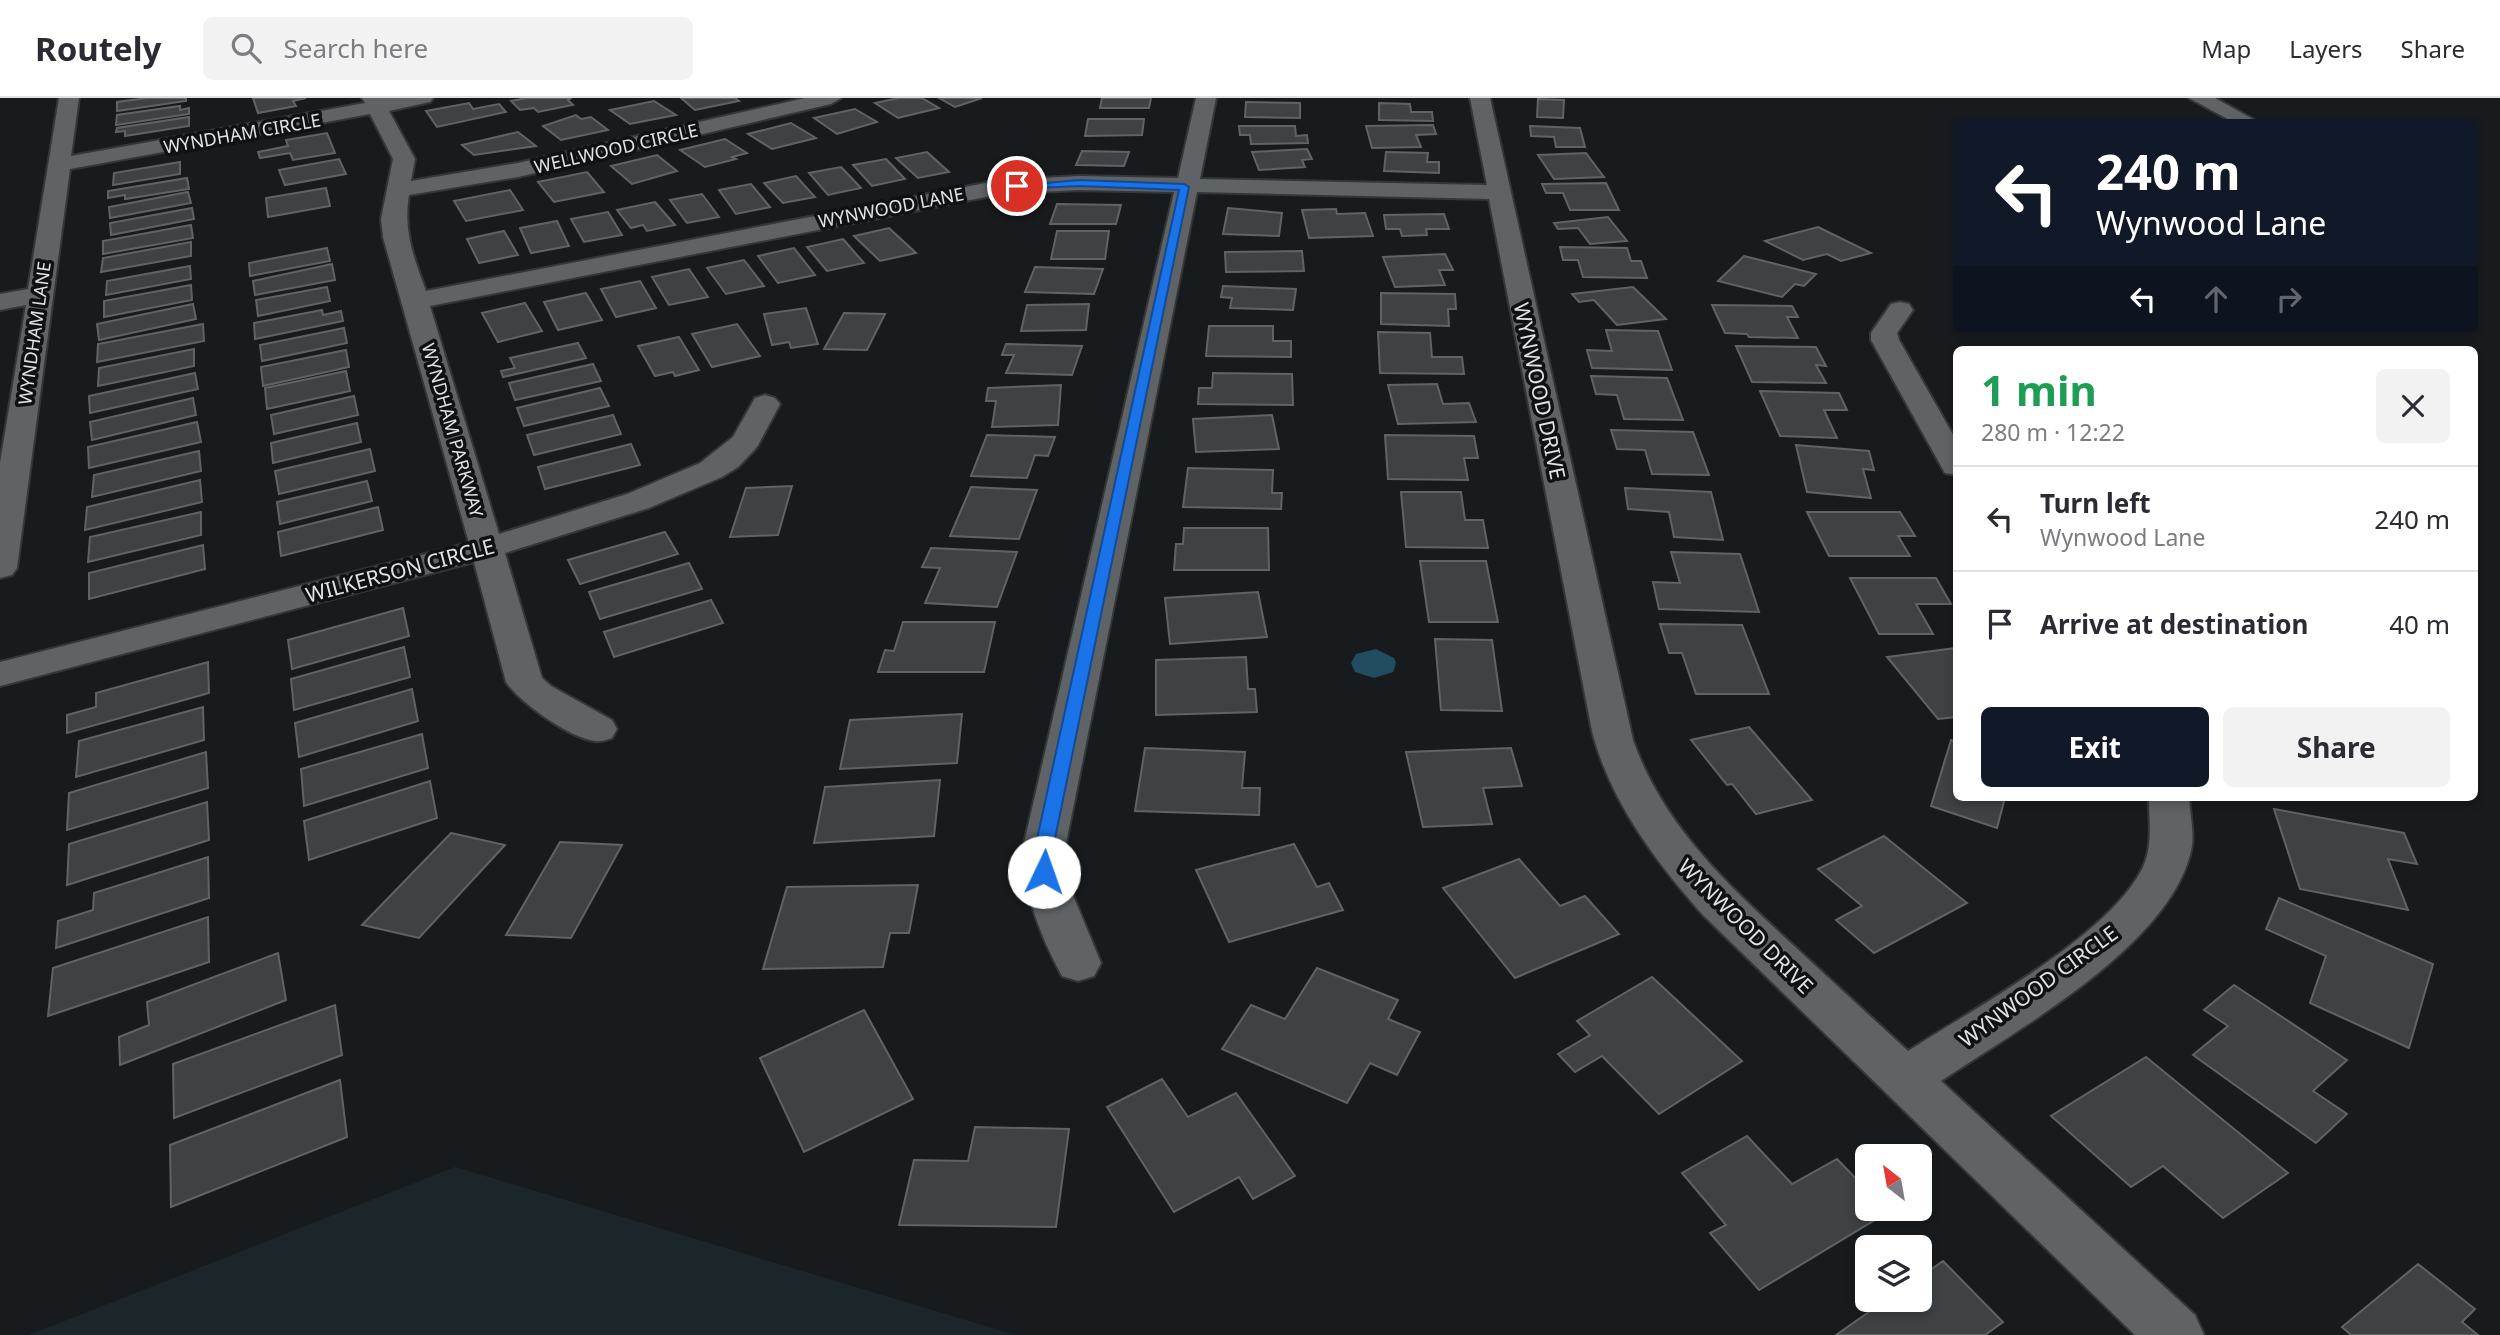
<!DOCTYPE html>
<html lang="en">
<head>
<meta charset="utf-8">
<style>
	body { margin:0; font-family:"Noto Sans",sans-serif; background:#f2f2f3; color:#2b2b33; height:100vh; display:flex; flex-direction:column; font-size:26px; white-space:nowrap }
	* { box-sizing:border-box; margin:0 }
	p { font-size:23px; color:#7c7c81 }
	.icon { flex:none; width:38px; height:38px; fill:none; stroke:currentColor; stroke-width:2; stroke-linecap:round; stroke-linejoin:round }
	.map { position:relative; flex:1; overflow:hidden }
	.sheet { position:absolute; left:1953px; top:248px; width:525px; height:455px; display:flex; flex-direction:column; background:#fff; border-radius:10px; box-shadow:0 4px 10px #0003 }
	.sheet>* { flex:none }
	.hud { position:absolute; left:1953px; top:21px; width:525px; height:214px; border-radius:10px; box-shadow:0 4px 10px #0003; background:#111827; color:#fff; overflow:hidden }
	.needle { width:46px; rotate:329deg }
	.buttons { position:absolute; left:1855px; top:1046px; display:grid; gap:14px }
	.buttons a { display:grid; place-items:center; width:77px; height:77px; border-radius:10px; background:#fff; box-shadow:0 4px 10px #0003; font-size:35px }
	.pin { position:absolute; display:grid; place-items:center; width:60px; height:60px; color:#fff; margin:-30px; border:4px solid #fff; border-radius:50%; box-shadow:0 2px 7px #0007 }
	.me { position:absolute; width:77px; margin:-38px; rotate:3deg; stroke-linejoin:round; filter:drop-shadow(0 0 5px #0008) }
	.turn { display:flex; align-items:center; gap:24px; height:147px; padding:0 28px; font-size:32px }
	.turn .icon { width:91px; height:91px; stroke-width:2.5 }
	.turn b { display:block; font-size:49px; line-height:60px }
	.lanes { display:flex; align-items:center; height:66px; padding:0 28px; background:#0003; justify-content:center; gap:35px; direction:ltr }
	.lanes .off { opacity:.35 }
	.round { display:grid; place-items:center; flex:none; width:74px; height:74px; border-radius:10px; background:#f2f2f3 }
	.headline { display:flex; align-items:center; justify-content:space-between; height:119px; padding:0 28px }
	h1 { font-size:42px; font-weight:700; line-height:52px; color:#1e9e55 }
	.primary-button { display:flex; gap:14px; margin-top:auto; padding:14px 28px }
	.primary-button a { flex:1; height:80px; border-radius:10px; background:#111827; color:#fff; font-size:28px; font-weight:700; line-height:80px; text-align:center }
	.primary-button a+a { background:#f2f2f3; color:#2b2b33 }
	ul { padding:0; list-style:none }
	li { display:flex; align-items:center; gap:21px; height:105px; padding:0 28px; border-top:2px solid #e1e1e2 }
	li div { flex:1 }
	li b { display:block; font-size:26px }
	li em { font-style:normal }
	header { display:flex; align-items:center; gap:42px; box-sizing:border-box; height:98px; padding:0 35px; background:#fff; border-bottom:2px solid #e1e1e2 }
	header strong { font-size:33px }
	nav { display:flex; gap:38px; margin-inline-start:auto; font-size:24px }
	.search { width:490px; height:63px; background:#f2f2f3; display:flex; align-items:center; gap:18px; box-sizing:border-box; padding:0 24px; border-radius:10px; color:#7c7c81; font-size:26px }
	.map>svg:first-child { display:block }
	.built { fill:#1c252a }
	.water { fill:#224c5f }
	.building { fill:#3e4244; stroke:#5f6365; stroke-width:2 }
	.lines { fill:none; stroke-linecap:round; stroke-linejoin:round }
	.minor-casing { stroke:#343638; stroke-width:4 }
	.minor { fill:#5f6365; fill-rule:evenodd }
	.route { fill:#1a73e8; stroke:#114b97; stroke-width:2 }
	.labels { text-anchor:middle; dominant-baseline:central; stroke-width:7; stroke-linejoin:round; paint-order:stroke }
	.far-street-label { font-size:18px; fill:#e0e2e3; stroke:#0f1214 }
	.street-label { font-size:21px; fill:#e0e2e3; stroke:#0f1214 }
</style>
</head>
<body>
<header>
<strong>Routely</strong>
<div class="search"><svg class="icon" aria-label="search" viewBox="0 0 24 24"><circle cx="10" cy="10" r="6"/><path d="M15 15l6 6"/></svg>Search here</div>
<nav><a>Map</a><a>Layers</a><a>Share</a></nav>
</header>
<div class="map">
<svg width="2500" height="1237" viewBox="0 0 2500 1237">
	<rect width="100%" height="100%" fill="#181b1d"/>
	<path class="built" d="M455 1069 1016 1237H29Z"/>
	<path class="water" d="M1376 551 1394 560 1396 565 1393 574 1374 580 1355 574 1351 565 1356 556Z"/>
	<g class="building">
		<path d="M147 0H186V3L117 13V4Z"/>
		<path d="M253 0H306L293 3 296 8 258 15Z"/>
		<path d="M527 0H571L568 2 573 7 538 14 534 10 520 12 511 3Z"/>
		<path d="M681 0H735L739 3 695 12Z"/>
		<path d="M899 0H922L939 10 898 20 875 5Z"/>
		<path d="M939 0H982L955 9Z"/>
		<path d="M1102 0H1151L1149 10H1100Z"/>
		<path d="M1538 1 1564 2 1563 20 1537 19Z"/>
		<path d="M654 3 676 17 630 26 610 12Z"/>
		<path d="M1246 4 1300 5V20L1245 19Z"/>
		<path d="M469 5 473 11 499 6 506 14 437 29 426 13Z"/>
		<path d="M1379 5 1410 6 1411 14H1432L1433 23 1379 22Z"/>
		<path d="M180 8V12L189 10V16L116 27 117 17Z"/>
		<path d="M855 11 877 24 837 36 814 20Z"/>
		<path d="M576 17 581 21 591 19 608 32 561 42 543 28Z"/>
		<path d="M189 19V28L125 38V33L116 34 117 30Z"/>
		<path d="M1088 21H1144L1142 37 1085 38Z"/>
		<path d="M791 25 816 40 772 51 748 36Z"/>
		<path d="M1433 27 1436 36 1416 37 1421 49 1372 50 1366 28Z"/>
		<path d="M1239 28H1295L1296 38 1307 37 1308 45 1251 46 1250 37H1240Z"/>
		<path d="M1530 28 1580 30 1585 49H1556L1554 39 1531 38Z"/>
		<path d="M518 34 536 48 474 57 462 47Z"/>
		<path d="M327 35 335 55 293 62 290 55 260 60 258 54 288 48 286 42Z"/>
		<path d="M725 41 747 55 732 59 736 61 705 69 680 52Z"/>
		<path d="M1307 51 1312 61 1302 62 1305 69 1259 72 1252 54Z"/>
		<path d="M1082 53 1129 54 1124 68 1076 67Z"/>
		<path d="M927 54 949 74 918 80 896 60Z"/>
		<path d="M1386 54 1428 55 1427 64H1439V75L1384 73Z"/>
		<path d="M1586 55 1604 79 1554 81 1538 57Z"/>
		<path d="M657 57 677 73 632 86 611 68Z"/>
		<path d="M339 61 346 76 285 87 279 72Z"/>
		<path d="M886 61 905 81 872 88 853 67Z"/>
		<path d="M180 64V76L113 87 114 75Z"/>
		<path d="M841 69 861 90 828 97 809 75Z"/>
		<path d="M587 74 604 94 554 104 538 84Z"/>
		<path d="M796 78 815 99 783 105 764 85Z"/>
		<path d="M187 80 189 91 125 101V97L108 100V93Z"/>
		<path d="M1606 85 1619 112H1570L1563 95H1546L1542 86Z"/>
		<path d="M751 86 770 109 736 116 719 92Z"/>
		<path d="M326 90 330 108 268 119 266 100Z"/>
		<path d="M510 92 523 112 466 123 454 103Z"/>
		<path d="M188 94 191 105 110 120 109 109Z"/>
		<path d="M702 96 719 119 687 125 670 102Z"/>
		<path d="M655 104 675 127 647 133 643 127 631 130 617 112Z"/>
		<path d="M1057 106 1121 107 1116 126H1050Z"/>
		<path d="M192 110 194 121 111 137 110 125Z"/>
		<path d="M1228 110 1282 115 1279 138 1223 136Z"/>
		<path d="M1336 111 1337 116 1365 115 1373 138 1309 140 1302 112Z"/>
		<path d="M608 114 622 137 584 144 571 121Z"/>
		<path d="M1444 116 1449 131H1426L1427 137 1402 138 1400 131H1386L1384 117Z"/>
		<path d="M1608 119 1627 143 1590 146 1578 130 1558 131 1554 125Z"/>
		<path d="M557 123 569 148 531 155 520 130Z"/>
		<path d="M191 127 193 140 103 156V143Z"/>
		<path d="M1818 129 1871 155 1841 163 1827 156 1803 162 1765 143Z"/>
		<path d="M889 130 916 155 880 163 854 138Z"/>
		<path d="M504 133 518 157 479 165 467 141Z"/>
		<path d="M1057 133H1109L1105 161H1051Z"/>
		<path d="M843 141 864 165 827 173 807 149Z"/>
		<path d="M191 144V158L101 174 103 160Z"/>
		<path d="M1560 149 1627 150 1631 163H1641L1647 180 1583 179 1578 162H1563Z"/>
		<path d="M327 150 330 163 250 178 249 165Z"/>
		<path d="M794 150 815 177 778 185 758 158Z"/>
		<path d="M1302 153 1304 173 1226 174 1225 154Z"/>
		<path d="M1445 156 1453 172H1439L1445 187 1395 189 1383 159Z"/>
		<path d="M1744 158 1816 176 1804 188 1795 186 1782 199 1718 183Z"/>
		<path d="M744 162 764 188 726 196 707 170Z"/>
		<path d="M332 166 335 182 255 197 253 183Z"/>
		<path d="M190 168 191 181 106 197 107 183Z"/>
		<path d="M1035 169 1103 171 1094 196 1025 194Z"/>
		<path d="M689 171 708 199 669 207 652 179Z"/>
		<path d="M640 183 656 210 616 219 601 191Z"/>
		<path d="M191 187 192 202 104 219V203Z"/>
		<path d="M1223 188 1296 191 1293 212 1230 210 1232 200 1221 199Z"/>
		<path d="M327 189 330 203 258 218 256 202Z"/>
		<path d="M1633 189 1666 221 1617 227 1594 202 1579 204 1572 196Z"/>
		<path d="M586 195 602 222 558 232 544 204Z"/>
		<path d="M1381 195 1455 196 1456 211H1448L1449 228 1381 226Z"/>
		<path d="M525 205 542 233 498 244 482 215Z"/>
		<path d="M193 206 196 221 99 242 97 226Z"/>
		<path d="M1089 206 1086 232 1021 233 1027 207Z"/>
		<path d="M1712 207 1792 208 1798 219H1787L1798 240 1749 239 1747 236 1725 235Z"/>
		<path d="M806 210 818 246 791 250 789 244 772 247 764 216Z"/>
		<path d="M322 212 323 217 341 213 343 223 255 241 254 225Z"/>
		<path d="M844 215 885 216 867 252 824 251Z"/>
		<path d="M203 226 204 243 97 264 98 246Z"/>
		<path d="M737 226 760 258 712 269 692 236Z"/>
		<path d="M1209 228H1273V243H1291V259L1206 258Z"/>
		<path d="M344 230 347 245 262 263 260 247Z"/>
		<path d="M1606 232 1658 233 1672 272 1592 270 1587 252 1612 253Z"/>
		<path d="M1378 234 1430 235 1432 259H1462L1464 276 1380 275Z"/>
		<path d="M679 239 699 272 675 278 673 274 655 278 638 248Z"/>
		<path d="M578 245 586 260 503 279 501 273 515 270 510 260Z"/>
		<path d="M1006 246 1082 248 1072 277 1006 275 1014 257H1002Z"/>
		<path d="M1736 248 1816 249 1826 268 1816 267 1826 285 1752 284Z"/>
		<path d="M194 251V268L98 288 99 270Z"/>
		<path d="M346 252 349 269 263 288 261 269Z"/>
		<path d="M593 266 601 283 515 302 509 285Z"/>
		<path d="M346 273 350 293 267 311 265 290Z"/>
		<path d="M195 275 198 291 90 315 89 298Z"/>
		<path d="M1213 275 1292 276 1293 307 1198 306 1199 290H1212Z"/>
		<path d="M1591 278 1667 280 1683 322 1624 321 1617 297 1596 296Z"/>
		<path d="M1437 286 1443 306 1469 305 1476 324 1398 326 1388 287Z"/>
		<path d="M1061 287 1058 327 992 329 996 303H986L988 290Z"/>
		<path d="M600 290 609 308 524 328 517 310Z"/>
		<path d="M1760 293 1839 295 1847 312H1824L1837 340 1780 338Z"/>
		<path d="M354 298 358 317 274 336 271 317Z"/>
		<path d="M193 300 196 317 92 342 90 324Z"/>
		<path d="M613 317 621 336 534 357 527 337Z"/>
		<path d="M1272 317 1279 351 1196 354 1193 321Z"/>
		<path d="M197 324 201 344 89 370 88 349Z"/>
		<path d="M357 325 361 344 273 365 271 345Z"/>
		<path d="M1611 332 1693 334 1709 377 1652 376 1645 352 1617 351Z"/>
		<path d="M987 337 1055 339 1048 358 1035 357 1027 380 971 378Z"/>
		<path d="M1385 337 1474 338 1478 360H1464L1468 382 1388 381Z"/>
		<path d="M631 346 640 367 545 391 538 369Z"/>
		<path d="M1796 347 1869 353 1874 372 1863 371 1871 400 1807 394Z"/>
		<path d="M370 351 375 373 279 396 275 373Z"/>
		<path d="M199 353 201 373 92 399 94 377Z"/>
		<path d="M1188 370 1273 372 1272 395H1282L1281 411 1183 409Z"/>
		<path d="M200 382 202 404 85 432 87 409Z"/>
		<path d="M367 383 372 403 280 426 277 404Z"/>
		<path d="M792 388 778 437 730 439 746 390Z"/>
		<path d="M971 389 1037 392 1019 441 950 438Z"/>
		<path d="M1625 390 1711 394 1723 442 1674 439 1669 414 1628 411Z"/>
		<path d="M1401 394H1461L1465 422H1483L1488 450 1406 449Z"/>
		<path d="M378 409 383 432 281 458 278 434Z"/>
		<path d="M201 414V437L88 464 90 439Z"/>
		<path d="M1807 414H1900L1915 438H1898L1910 458H1829Z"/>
		<path d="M1184 430H1268L1269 472H1174L1176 446H1183Z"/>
		<path d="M665 434 678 456 580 486 568 462Z"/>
		<path d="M203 447 205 471 89 501V475Z"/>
		<path d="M931 450 1017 454 997 509 925 505 940 470 922 469Z"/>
		<path d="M1671 454 1740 456 1759 514 1659 511 1653 484 1680 485Z"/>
		<path d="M1420 463H1486L1498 524H1429Z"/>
		<path d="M689 465 702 491 600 521 589 494Z"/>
		<path d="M1850 480H1936L1951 506H1916L1933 536H1879Z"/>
		<path d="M1258 494 1267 539 1170 546 1165 500Z"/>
		<path d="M711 502 723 525 614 559 604 534Z"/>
		<path d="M403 510 409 538 292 571 288 542Z"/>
		<path d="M903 524H995L984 574H878L885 552 894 553Z"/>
		<path d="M1660 526 1742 527 1769 596H1696L1682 555H1669Z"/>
		<path d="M1435 541 1492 542 1502 613 1441 612Z"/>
		<path d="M404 549 410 579 294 612 291 581Z"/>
		<path d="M1956 550V619L1938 621 1887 559Z"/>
		<path d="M1246 559 1248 591H1255L1257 614 1156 617V562Z"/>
		<path d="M208 564 209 595 67 635V617L96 609V595Z"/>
		<path d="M412 591 418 623 299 659 295 625Z"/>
		<path d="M203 609 204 642 76 679 79 643Z"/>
		<path d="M962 616 957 665 840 671 850 622Z"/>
		<path d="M1749 629 1812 702 1756 716 1732 686 1727 687 1691 642Z"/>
		<path d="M422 636 428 670 304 708 301 671Z"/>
		<path d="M1951 642 1956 644V700H2005L1997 730 1931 708Z"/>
		<path d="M1145 650 1245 654 1242 690H1260L1259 717 1135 713Z"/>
		<path d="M1511 650 1522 688 1483 690 1492 726 1423 729 1406 654Z"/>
		<path d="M206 654 208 690 67 732 69 695Z"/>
		<path d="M940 682 934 738 814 745 825 689Z"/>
		<path d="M430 683 437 720 309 762 304 723Z"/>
		<path d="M207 704 209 742 67 787 69 746Z"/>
		<path d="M2274 711 2404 735 2417 766 2388 761 2408 812 2300 791Z"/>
		<path d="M451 735 505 747 419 840 362 827Z"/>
		<path d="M1884 738 1967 805 1874 855 1836 822 1862 808 1818 771Z"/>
		<path d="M560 744 622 747 571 840 506 837Z"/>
		<path d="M1294 746 1317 789 1329 785 1343 812 1229 844 1196 772Z"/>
		<path d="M208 759 209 800 56 850 58 823 93 812 94 795Z"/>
		<path d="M1519 761 1560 808 1585 798 1619 836 1515 880 1443 790Z"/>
		<path d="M918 787 909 835H890L883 869 763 871 787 789Z"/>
		<path d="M2279 800 2433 866 2409 950 2310 905 2326 858 2266 831Z"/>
		<path d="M208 819 209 864 48 918 53 870Z"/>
		<path d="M278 855 286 902 120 967 119 939 149 927 147 904Z"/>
		<path d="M1317 870 1398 902 1388 921 1420 934 1397 977 1370 965 1347 1005 1222 951 1251 907 1285 921Z"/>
		<path d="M1652 879 1742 963 1659 1016 1602 958 1575 974 1558 956 1590 937 1577 923Z"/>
		<path d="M2234 887 2347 962 2313 993 2347 1016 2316 1045 2193 957 2228 928 2204 912Z"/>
		<path d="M335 907 342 957 174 1020 173 966Z"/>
		<path d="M864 912 913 1001 804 1054 760 960Z"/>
		<path d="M2146 959 2288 1075 2223 1120 2163 1068 2131 1089 2051 1018Z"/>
		<path d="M1162 981 1188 1019 1236 995 1295 1078 1253 1101 1239 1079 1174 1114 1107 1009Z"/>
		<path d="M340 982 347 1039 171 1109 170 1047Z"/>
		<path d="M975 1029 1069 1031 1056 1129 899 1127 914 1062 968 1063Z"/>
		<path d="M1747 1038 1792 1086 1837 1061 1867 1092V1111L1888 1114 1759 1192 1710 1135 1726 1127 1682 1075Z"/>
		<path d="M1943 1163 2003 1224 1985 1237H1836L1886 1202H1920V1179Z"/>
		<path d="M2418 1166 2475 1211 2462 1224 2478 1237H2351L2342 1229Z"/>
	</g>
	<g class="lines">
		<g class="minor-casing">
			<g id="minor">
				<path d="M59 0H79L71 58 365 5 362 0H433L430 4 389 13 415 61 411 83 518 65 805 0H841L831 6 518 79 409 97C403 133 414 160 426 193L1001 82 1079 78 1178 80 1196 0H1216L1200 81 1487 87 1470 0H1490L1633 642C1663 728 1729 788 1793 847 1832 883 1870 918 1908 953 1973 911 2111 837 2143 769 2153 747 2149 723 2149 700H2189C2190 715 2194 733 2192 748 2175 845 2018 931 1941 983L2195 1217 2204 1237H2135L1703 817C1656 764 1610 703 1592 633L1489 101 1197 94 1065 750 1072 795 1101 865 1094 878 1078 883 1062 878C1040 837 1024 796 1023 750L1174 94 1079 92 1001 96 430 208 499 436 627 396 700 365 733 339 755 300 765 297 775 300 780 306 757 349 738 369 722 379 649 410 505 455 542 580 551 588 612 622 617 631 612 640C606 642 601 644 595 643 570 640 520 605 506 584L474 464 0 588V564L469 445 383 139 381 121 393 61 370 16 70 71 17 470 12 477 0 480V365L26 207 0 212V196L28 191Z"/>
				<path d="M2189 0H2215L2258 24H2233Z"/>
				<path d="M1900 204 1909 206 1913 212 1897 235 1899 242 1956 342V377L1945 375 1941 368 1871 242V235L1891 206Z"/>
			</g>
		</g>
		<use href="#minor" class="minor"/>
	</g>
	<path class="route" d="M1079 82 1184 86 1189 89 1053 750V774L1044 780 1035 774V750L1179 92 1079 88 1017 91 1012 88Z"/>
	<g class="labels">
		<g class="far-street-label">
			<text transform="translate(242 35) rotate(-10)">WYNDHAM CIRCLE</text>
			<text transform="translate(616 50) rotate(-13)">WELLWOOD CIRCLE</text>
			<text transform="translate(891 109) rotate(-11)">WYNWOOD LANE</text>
			<text transform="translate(34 235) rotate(-82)">WYNDHAM LANE</text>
			<text transform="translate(453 332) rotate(74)">WYNDHAM PARKWAY</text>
		</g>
		<g class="street-label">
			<text transform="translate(1540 293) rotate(78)">WYNWOOD DRIVE</text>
			<text transform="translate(400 472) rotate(-15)">WILKERSON CIRCLE</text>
			<text transform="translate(1746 828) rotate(45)">WYNWOOD DRIVE</text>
			<text transform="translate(2038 888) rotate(-36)">WYNWOOD CIRCLE</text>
		</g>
	</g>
</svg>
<div class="buttons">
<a><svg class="needle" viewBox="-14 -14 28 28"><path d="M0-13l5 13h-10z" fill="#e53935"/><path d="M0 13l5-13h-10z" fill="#7c7c81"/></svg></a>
<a><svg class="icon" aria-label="layers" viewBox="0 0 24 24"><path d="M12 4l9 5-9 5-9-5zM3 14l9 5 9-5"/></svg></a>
</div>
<div class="pin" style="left:1017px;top:88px;background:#d93025"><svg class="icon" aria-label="arrive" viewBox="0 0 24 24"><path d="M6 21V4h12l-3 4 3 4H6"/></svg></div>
<svg class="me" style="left:1044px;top:774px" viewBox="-20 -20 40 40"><circle r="19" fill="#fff"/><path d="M0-13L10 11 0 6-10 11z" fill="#1a73e8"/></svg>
<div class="hud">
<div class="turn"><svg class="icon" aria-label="left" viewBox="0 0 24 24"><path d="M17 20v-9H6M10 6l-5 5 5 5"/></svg><div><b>240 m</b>Wynwood Lane</div></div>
<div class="lanes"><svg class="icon" aria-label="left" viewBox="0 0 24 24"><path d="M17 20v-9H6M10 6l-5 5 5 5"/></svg><svg class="icon off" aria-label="ahead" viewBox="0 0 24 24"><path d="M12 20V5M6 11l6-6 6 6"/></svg><svg class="icon off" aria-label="right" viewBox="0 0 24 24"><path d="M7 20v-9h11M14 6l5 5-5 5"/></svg></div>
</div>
<section class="sheet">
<div class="headline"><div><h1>1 min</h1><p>280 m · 12:22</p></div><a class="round"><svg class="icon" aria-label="close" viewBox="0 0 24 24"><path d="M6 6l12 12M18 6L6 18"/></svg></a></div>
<ul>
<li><svg class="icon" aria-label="left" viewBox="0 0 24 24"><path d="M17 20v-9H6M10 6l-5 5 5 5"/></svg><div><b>Turn left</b><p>Wynwood Lane</p></div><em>240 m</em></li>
<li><svg class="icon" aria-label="arrive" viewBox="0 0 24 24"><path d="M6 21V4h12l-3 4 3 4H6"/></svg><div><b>Arrive at destination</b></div><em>40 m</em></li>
</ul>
<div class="primary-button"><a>Exit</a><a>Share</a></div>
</section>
</div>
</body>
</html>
